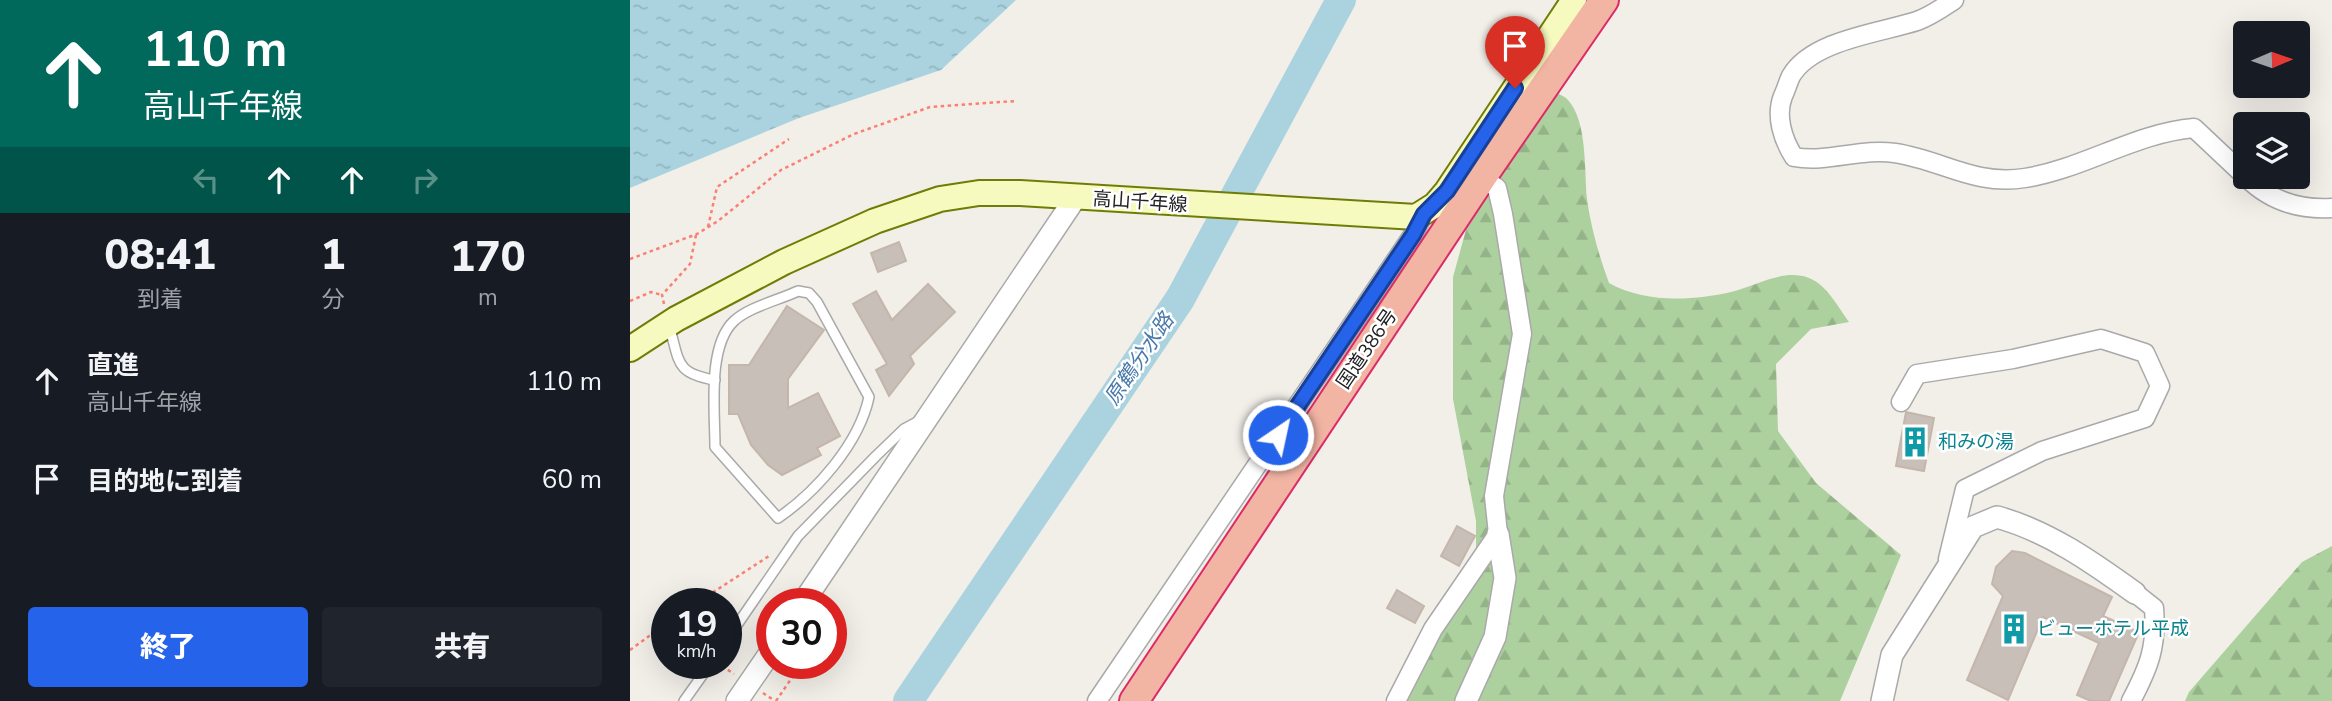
<!DOCTYPE html>
<html lang="ja">
<head>
<meta charset="utf-8">
<style>
	body { margin:0; font-family:"Nunito Sans","Noto Sans JP",sans-serif; background:#20242c; color:#f1f3f6; height:100vh; display:flex; flex-direction:column; font-size:26px; white-space:nowrap }
	* { box-sizing:border-box; margin:0 }
	p { font-size:23px; color:#9ea1a6 }
	.icon { flex:none; width:38px; height:38px; fill:none; stroke:currentColor; stroke-width:2; stroke-linecap:round; stroke-linejoin:round }
	.map { position:relative; flex:1; overflow:hidden }
	.panel { display:flex; flex-direction:column; background:#171b24; width:630px }
	.panel>* { flex:none }
	.banner { background:#00695c; color:#fff; overflow:hidden }
	.needle { width:46px; rotate:88deg }
	.buttons { position:absolute; left:1603px; top:21px; display:grid; gap:14px }
	.buttons a { display:grid; place-items:center; width:77px; height:77px; border-radius:7px; background:#171b24; box-shadow:0 7px 28px #0002; font-size:35px }
	.speed { position:absolute; left:21px; top:588px; display:flex; gap:14px; font-size:35px; font-weight:700; text-align:center }
	.speed>* { display:grid; place-content:center; width:91px; height:91px; border-radius:50%; background:#171b24; box-shadow:0 7px 28px #0002; line-height:1 }
	.speed small { font-size:18px; font-weight:400 }
	.speed .limit { border:10px solid #d22; background:#fff; color:#111 }
	.pin { position:absolute; display:grid; place-items:center; width:60px; height:60px; color:#fff; margin:-72px -30px; border-radius:50% 50% 50% 0; rotate:-45deg; box-shadow:0 0 7px #0007 }
	.pin .icon { rotate:45deg }
	.me { position:absolute; width:77px; margin:-38px; rotate:34deg; stroke-linejoin:round; filter:drop-shadow(0 0 5px #0008) }
	.turn { display:flex; align-items:center; gap:24px; height:147px; padding:0 28px; font-size:32px }
	.turn .icon { width:91px; height:91px; stroke-width:2.5 }
	.turn b { display:block; font-size:49px; line-height:60px }
	.lanes { display:flex; align-items:center; height:66px; padding:0 28px; background:#0003; justify-content:center; gap:35px; direction:ltr }
	.lanes .off { opacity:.35 }
	.eta { display:flex; justify-content:space-evenly; align-items:center; height:119px; text-align:center }
	.eta b { font-size:42px; font-weight:800; line-height:49px }
	.primary-button { display:flex; gap:14px; margin-top:auto; padding:14px 28px }
	.primary-button a { flex:1; height:80px; border-radius:7px; background:#2563eb; color:#fff; font-size:28px; font-weight:800; line-height:80px; text-align:center }
	.primary-button a+a { background:#20242c; color:#f1f3f6 }
	ul { padding:0; list-style:none }
	li { display:flex; align-items:center; gap:21px; height:98px; padding:0 28px }
	li div { flex:1 }
	li b { display:block; font-size:26px }
	li em { font-style:normal }
	main { display:flex; flex:1; min-height:0 }
	.map>svg:first-child { display:block }
	.forest { fill:url(#forest-firs) }
	.water { fill:url(#water-ripples) }
	.lines { fill:none; stroke-linecap:round; stroke-linejoin:round }
	.river { stroke:#aad3df; stroke-width:30 }
	.building { fill:#c7bfb8; stroke:#c4b6ab; stroke-width:2 }
	.service-casing { stroke:#a9a9a9; stroke-width:12 }
	.minor-casing { stroke:#a9a9a9; stroke-width:21 }
	.tertiary-casing { stroke:#a9a9a9; stroke-width:24 }
	.secondary-casing { stroke:#707d05; stroke-width:28 }
	.trunk-casing { stroke:#dc2a67; stroke-width:32 }
	.path { stroke:#fa8072; stroke-width:2.5; stroke-dasharray:3.5 3.5; stroke-linecap:butt }
	.service { stroke:#fff; stroke-width:9 }
	.minor { stroke:#fff; stroke-width:18 }
	.tertiary { stroke:#fff; stroke-width:21 }
	.secondary { stroke:#f7fabf; stroke-width:24 }
	.trunk { stroke:#f2b4a3; stroke-width:28 }
	.route-casing { stroke:#184099; stroke-width:18 }
	.route { stroke:#2563eb; stroke-width:12 }
	.labels { text-anchor:middle; dominant-baseline:central; stroke-width:5; stroke-linejoin:round; paint-order:stroke }
	.street-label { font-size:19px; fill:#222; stroke:#fff }
	.culture-label { font-size:19px; fill:#0d838f; stroke:#fff; text-anchor:start }
	.water-label { font-size:21px; font-style:italic; fill:#4a7aab; stroke:#fff }
</style>
</head>
<body>
<main>
<section class="panel">
<div class="banner">
<div class="turn"><svg class="icon" aria-label="ahead" viewBox="0 0 24 24"><path d="M12 20V5M6 11l6-6 6 6"/></svg><div><b>110 m</b>高山千年線</div></div>
<div class="lanes"><svg class="icon off" aria-label="left" viewBox="0 0 24 24"><path d="M17 20v-9H6M10 6l-5 5 5 5"/></svg><svg class="icon" aria-label="ahead" viewBox="0 0 24 24"><path d="M12 20V5M6 11l6-6 6 6"/></svg><svg class="icon" aria-label="ahead" viewBox="0 0 24 24"><path d="M12 20V5M6 11l6-6 6 6"/></svg><svg class="icon off" aria-label="right" viewBox="0 0 24 24"><path d="M7 20v-9h11M14 6l5 5-5 5"/></svg></div>
</div>
<div class="eta">
<div><b>08:41</b><p>到着</p></div>
<div><b>1</b><p>分</p></div>
<div><b>170</b><p>m</p></div>
</div>
<ul>
<li><svg class="icon" aria-label="ahead" viewBox="0 0 24 24"><path d="M12 20V5M6 11l6-6 6 6"/></svg><div><b>直進</b><p>高山千年線</p></div><em>110 m</em></li>
<li><svg class="icon" aria-label="arrive" viewBox="0 0 24 24"><path d="M6 21V4h12l-3 4 3 4H6"/></svg><div><b>目的地に到着</b></div><em>60 m</em></li>
</ul>
<div class="primary-button"><a>終了</a><a>共有</a></div>
</section>
<div class="map">
<svg width="1702" height="701" viewBox="0 0 1702 701">
	<defs>
		<pattern id="forest-firs" width="22" height="20" patternUnits="userSpaceOnUse" patternTransform="scale(1.75)"><rect width="22" height="20" fill="#add19e"/><path d="M5 1l3.5 6h-7zM16 11l3.5 6h-7z" fill="#95b388"/></pattern>
		<pattern id="water-ripples" width="26" height="14" patternUnits="userSpaceOnUse" patternTransform="scale(1.75)"><rect width="26" height="14" fill="#aad3df"/><path d="M2 4q2-2 4 0t4 0M15 11q2-2 4 0t4 0" fill="none" stroke="#92b5bf"/></pattern>
	</defs>
	<rect width="100%" height="100%" fill="#f2efe9"/>
	<g class="forest">
		<path d="M920 90C925 93 934 95 938 100 958 122 954 172 957 199 961 228 969 256 979 283 1015 303 1061 301 1101 292 1125 286 1154 268 1179 278 1197 285 1208 307 1219 322L1181 329 1146 364 1148 431 1186 483 1271 555 1210 701H777L846 555V521L823 399V277L847 190Z"/>
		<path d="M1702 546V701H1555L1559 692 1672 562Z"/>
	</g>
	<path class="water" d="M0 0H386L311 70 169 118 0 188Z"/>
	<g class="lines">
		<path class="river" d="M278 701 550 299 711 0"/>
	</g>
	<g class="building">
		<path d="M269 242 276 261 248 272 241 253Z"/>
		<path d="M298 284 325 312 280 356 284 364 259 396 246 370 257 364 223 304 246 291 262 320Z"/>
		<path d="M157 306 194 330 158 379V408L188 393 210 436 187 448 191 455 152 475 138 465 121 445 108 414H99V365H119Z"/>
		<path d="M1276 412 1304 418 1294 471 1266 466Z"/>
		<path d="M827 526 845 536 829 566 811 556Z"/>
		<path d="M1382 551 1395 553 1482 597 1473 616 1509 632 1479 701H1461L1447 695 1469 643 1413 617 1378 700 1337 680 1373 596 1362 584 1366 567Z"/>
		<path d="M767 590 794 606 785 623 757 608Z"/>
	</g>
	<g class="lines">
		<g class="service-casing">
			<g id="service">
				<path d="M168 291 179 293 187 302 239 397C229 444 186 492 148 518L85 447C85 412 77 346 104 321 119 307 149 300 168 291Z"/>
				<path d="M39 326C50 361 44 373 85 380"/>
				<path d="M96 641 168 536 246 456 274 429 287 422"/>
				<path d="M54 701 81 663"/>
			</g>
		</g>
		<g class="minor-casing">
			<g id="minor">
				<path d="M1324 0C1312 8 1301 16 1287 21 1250 33 1182 40 1161 76 1158 82 1156 90 1153 96 1145 116 1153 140 1164 157 1198 163 1231 148 1265 153 1312 160 1344 186 1395 178 1453 169 1505 133 1564 128L1615 176"/>
				<path d="M1616 177C1639 200 1669 210 1702 208"/>
				<path d="M1271 402 1287 374 1383 359 1471 339 1515 353 1530 386 1515 418 1412 451 1335 489 1318 559"/>
				<path d="M467 701 783 235 794 213"/>
				<path d="M766 701 803 629 868 534 864 496 892 334 873 214 867 188 852 177"/>
				<path d="M1501 701C1519 667 1527 647 1524 608L1505 593"/>
			</g>
		</g>
		<g class="tertiary-casing">
			<g id="tertiary">
				<path d="M172 604 446 197"/>
				<path d="M107 701 142 650"/>
				<path d="M836 701 865 637 875 578 868 534"/>
				<path d="M1252 701 1262 655 1343 527 1367 517C1418 531 1462 562 1505 593"/>
			</g>
		</g>
		<g class="secondary-casing">
			<path id="secondary" d="M0 349 46 319 154 262 245 221 310 199 349 193H390L786 217 805 205 817 191 944 0"/>
		</g>
		<g class="trunk-casing">
			<path id="trunk" d="M504 701 852 177 974 0"/>
		</g>
		<g class="path">
			<path d="M78 227 87 187 159 139"/>
			<path d="M0 259 67 234 88 221 151 170 224 134 300 107 386 101"/>
			<path d="M0 301 21 292 32 295"/>
			<path d="M34 304 32 295 60 264 66 235"/>
			<path d="M65 604 139 556"/>
			<path d="M201 620 209 609"/>
			<path d="M0 650 37 623"/>
			<path d="M92 666 104 674"/>
			<path d="M133 693 145 701"/>
			<path d="M146 701 172 663"/>
		</g>
		<use href="#service" class="service"/>
		<use href="#minor" class="minor"/>
		<use href="#tertiary" class="tertiary"/>
		<use href="#secondary" class="secondary"/>
		<use href="#trunk" class="trunk"/>
	</g>
	<g class="lines">
		<g class="route-casing">
			<path id="route" d="M648 435 783 235 794 214 817 191 885 88"/>
		</g>
		<use href="#route" class="route"/>
	</g>
	<defs>
		<g id="building-bare" transform="scale(2.415)"><path d="M-4-6H4V6H1V3H-1V6H-4ZM-2.5-4.3h1.7v1.8h-1.7ZM.8-4.3h1.7v1.8H.8ZM-2.5-1h1.7V.8h-1.7ZM.8-1h1.7V.8H.8Z" fill="#0f9aa8" stroke="#fff" stroke-width="2.5" paint-order="stroke"/></g>
	</defs>
	<g fill-rule="evenodd">
		<use href="#building-bare" x="1285" y="442"/>
		<use href="#building-bare" x="1384" y="629"/>
	</g>
	<g class="labels">
		<g class="street-label">
			<text transform="translate(510 202) rotate(4)">高山千年線</text>
			<text transform="translate(737 349) rotate(-56)">国道386号</text>
		</g>
		<g class="culture-label">
			<text x="1308" y="442">和みの湯</text>
			<text x="1407" y="629">ビューホテル平成</text>
		</g>
		<g class="water-label">
			<text transform="translate(509 359) rotate(-56)">原鶴分水路</text>
		</g>
	</g>
</svg>
<div class="buttons">
<a><svg class="needle" viewBox="-14 -14 28 28"><path d="M0-13l5 13h-10z" fill="#e53935"/><path d="M0 13l5-13h-10z" fill="#9ea1a6"/></svg></a>
<a><svg class="icon" aria-label="layers" viewBox="0 0 24 24"><path d="M12 4l9 5-9 5-9-5zM3 14l9 5 9-5"/></svg></a>
</div>
<div class="speed"><div>19<small>km/h</small></div><div class="limit">30</div></div>
<div class="pin" style="left:885px;top:88px;background:#d93025"><svg class="icon" aria-label="arrive" viewBox="0 0 24 24"><path d="M6 21V4h12l-3 4 3 4H6"/></svg></div>
<svg class="me" style="left:648px;top:435px" viewBox="-20 -20 40 40"><circle r="17" fill="#2563eb" stroke="#fff" stroke-width="3"/><path d="M0-11L8 9 0 5-8 9z" fill="#fff"/></svg>
</div>
</main>
</body>
</html>
